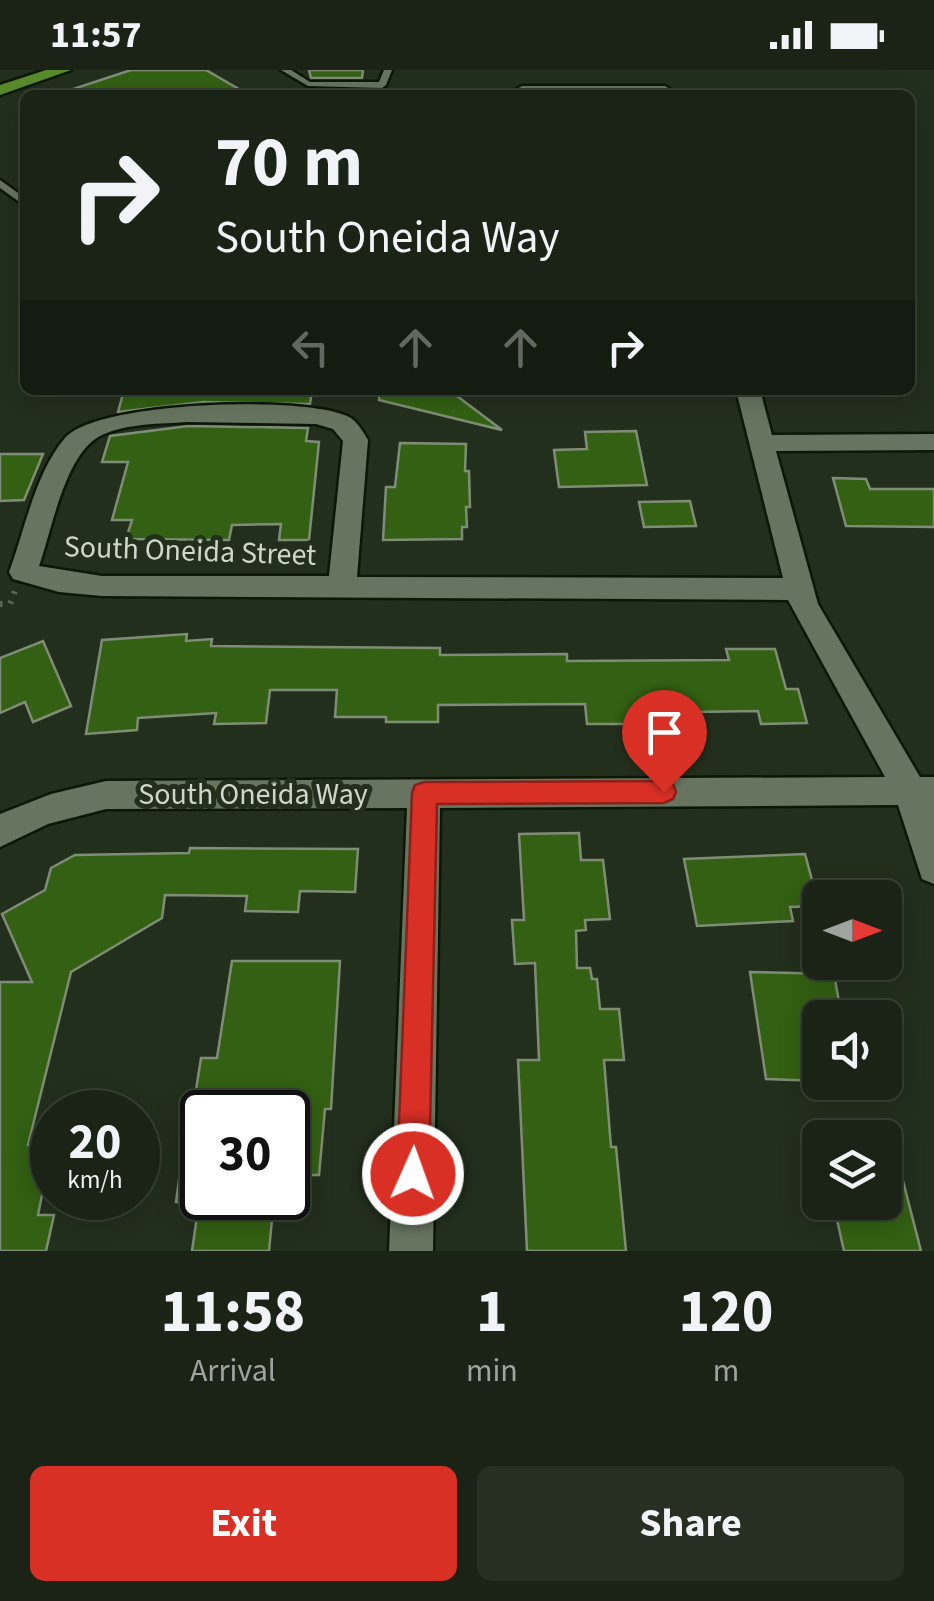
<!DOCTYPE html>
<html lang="en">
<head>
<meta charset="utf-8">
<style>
	body { margin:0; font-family:"Source Sans 3",sans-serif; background:#272f23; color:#f1f3f6; height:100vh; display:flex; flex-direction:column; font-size:38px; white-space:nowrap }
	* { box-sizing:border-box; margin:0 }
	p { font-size:32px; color:#9fa4a1 }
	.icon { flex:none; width:55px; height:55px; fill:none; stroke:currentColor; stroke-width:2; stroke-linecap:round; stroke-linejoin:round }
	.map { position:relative; height:1181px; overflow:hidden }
	.sheet { display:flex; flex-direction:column; background:#1a2316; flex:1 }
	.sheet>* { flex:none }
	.banner { position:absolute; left:20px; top:20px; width:895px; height:305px; border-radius:15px; box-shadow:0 5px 25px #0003,0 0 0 2px #384035; background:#1a2316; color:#f1f3f6; overflow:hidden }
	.needle { width:65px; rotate:90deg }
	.controls { position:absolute; left:802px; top:810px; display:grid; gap:20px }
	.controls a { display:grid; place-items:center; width:100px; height:100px; border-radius:15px; background:#1a2316; box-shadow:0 5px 25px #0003,0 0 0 2px #384035; font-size:50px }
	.speed { position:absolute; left:30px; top:1020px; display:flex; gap:20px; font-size:50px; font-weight:700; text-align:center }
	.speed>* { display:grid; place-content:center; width:130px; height:130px; border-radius:50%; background:#1a2316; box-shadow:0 5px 25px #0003,0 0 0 2px #384035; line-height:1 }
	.speed small { font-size:25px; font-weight:400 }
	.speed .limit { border:5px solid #111; border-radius:15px; background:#fff; color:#111 }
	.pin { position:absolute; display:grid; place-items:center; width:85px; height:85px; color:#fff; margin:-102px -42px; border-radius:50% 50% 50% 0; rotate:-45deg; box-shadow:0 0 10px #0007 }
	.pin .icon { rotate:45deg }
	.me { position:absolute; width:110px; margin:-55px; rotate:2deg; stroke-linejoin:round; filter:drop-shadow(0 0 8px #0008) }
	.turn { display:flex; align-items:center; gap:35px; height:210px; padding:0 30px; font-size:45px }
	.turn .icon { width:130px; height:130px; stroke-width:2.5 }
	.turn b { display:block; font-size:70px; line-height:85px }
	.lanes { display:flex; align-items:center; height:95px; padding:0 30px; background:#0003; justify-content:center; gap:50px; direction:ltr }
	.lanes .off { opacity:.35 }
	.eta { display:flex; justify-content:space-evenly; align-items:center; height:170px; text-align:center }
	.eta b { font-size:60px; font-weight:700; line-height:70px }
	.button { display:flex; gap:20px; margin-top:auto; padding:20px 30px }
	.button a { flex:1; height:115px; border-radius:15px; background:#d93025; color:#fff; font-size:40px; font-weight:700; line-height:115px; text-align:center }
	.button a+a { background:#272f23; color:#f1f3f6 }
	.status { display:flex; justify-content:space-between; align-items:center; height:70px; padding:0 50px; background:#1a2316; direction:ltr }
	.status svg { height:28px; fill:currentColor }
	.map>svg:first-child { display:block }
	.building { fill:#336012; stroke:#7f8d77; stroke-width:2.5 }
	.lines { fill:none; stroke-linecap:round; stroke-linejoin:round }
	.service-casing { stroke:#0c1707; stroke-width:5 }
	.minor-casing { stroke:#0c1707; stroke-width:5 }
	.primary-casing { stroke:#0c1707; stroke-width:5 }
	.path { stroke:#5b6656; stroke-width:6; stroke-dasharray:2.5 8; stroke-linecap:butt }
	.service { fill:#677560; fill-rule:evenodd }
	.minor { fill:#677560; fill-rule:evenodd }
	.primary { fill:#588a2c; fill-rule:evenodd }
	.route { fill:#d93025; stroke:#8d1f18; stroke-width:2.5 }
	.labels { text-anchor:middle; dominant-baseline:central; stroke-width:10; stroke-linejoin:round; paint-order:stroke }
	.street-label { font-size:30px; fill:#cfd7cb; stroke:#232f1d }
</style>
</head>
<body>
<div class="status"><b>11:57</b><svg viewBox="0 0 49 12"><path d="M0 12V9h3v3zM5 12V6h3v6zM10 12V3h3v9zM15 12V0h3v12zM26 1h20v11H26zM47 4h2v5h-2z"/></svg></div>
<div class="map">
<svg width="934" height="1181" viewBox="0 0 934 1181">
	<rect width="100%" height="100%" fill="#232f1d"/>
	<g class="building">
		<path d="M131 0H206L249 25H71L70 20Z"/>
		<path d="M309 0H363L362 8H311Z"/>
		<path d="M124 320H312L310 334 203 332 118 342Z"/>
		<path d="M380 320H449L502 360 379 330Z"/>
		<path d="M188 356 308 358 306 371 319 372 309 470H279L281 454 232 455 229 470 126 469 132 450H112L128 392H102L110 366Z"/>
		<path d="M636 361 647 415 559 417 554 380 587 379 585 362Z"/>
		<path d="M400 373 466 374 465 401H469L470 437H466L467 457H462V469L383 470 386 417H395Z"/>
		<path d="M0 384H43L24 430 0 431Z"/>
		<path d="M833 408 866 409 870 419H934V457L846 456Z"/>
		<path d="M690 431 696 456 644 457 639 432Z"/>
		<path d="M187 564 186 571 212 569 211 576 440 578V585L567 584V591L729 590 726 579H775L786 619H798L807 653 761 654 758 641 693 642 695 654H587L585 634 438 635V652H386V647H335L337 620H270L266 653 214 654 216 643 138 648 137 660 86 664 102 570Z"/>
		<path d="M43 571 71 636 33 652 25 632 0 643V588Z"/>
		<path d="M579 763 581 790H603L610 849 585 850 586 860 576 861 577 898H590L592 909H597L600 939H619L624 990H604L611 1077H616L626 1181H527L518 990H539L535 893 515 894 512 850H524L519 764Z"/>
		<path d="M190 778 358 779 355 822 300 821 298 842 245 841 247 826 165 825 162 848 71 902 28 1075H52L38 1145H54L46 1181H0V912H32L2 844 45 820 51 798 75 785 189 783Z"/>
		<path d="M805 784 819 836 790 837 793 851 697 856 684 789Z"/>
		<path d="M232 891H340L331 1039H325L319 1105H288V1039H193L201 988H217Z"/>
		<path d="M750 902 834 904 842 948H820V1011L766 1009Z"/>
		<path d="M187 1053 202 1055V1128H274L269 1181H192L199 1132H176Z"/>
		<path d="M894 1076 921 1181H844L833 1132H885V1077Z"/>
	</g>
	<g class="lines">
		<g class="service-casing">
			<g id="service">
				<path d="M281 0H291L310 12H379L384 0H392L386 15 382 18 308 16Z"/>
				<path d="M0 110 25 128V136L0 118Z"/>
			</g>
		</g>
		<g class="minor-casing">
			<g id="minor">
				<path d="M522 16H665L673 21 669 25H516L514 21Z"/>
				<path d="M736 320H760L772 365 934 364V380L776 381 818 534 920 707H934V814L922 809 898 735 440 738 433 1181H389L407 738 106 739 48 754 0 777V744L51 724 106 711 885 707 788 530 102 526 59 522 13 509 9 502C25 460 35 403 65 368 97 331 307 325 349 347 357 351 364 363 368 370L357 507 783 508ZM188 352 316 354 333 359 343 371 329 506H102L39 496C52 460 65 382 102 365 128 353 160 354 188 352Z"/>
			</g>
		</g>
		<g class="primary-casing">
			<path id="primary" d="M46 0H71L0 25V15Z"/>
		</g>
		<path class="path" d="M0 534H10L15 521"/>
		<use href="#service" class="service"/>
		<use href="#minor" class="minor"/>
		<use href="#primary" class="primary"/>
	</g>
	<path class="route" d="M664 711 673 714 676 722 673 729 664 733 437 734 429 1104 424 1116 413 1120 402 1116 397 1104 412 723 415 715 424 712Z"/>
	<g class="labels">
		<g class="street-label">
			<text transform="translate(190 481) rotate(2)">South Oneida Street</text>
			<text x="253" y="724">South Oneida Way</text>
		</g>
	</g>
</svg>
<div class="controls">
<a><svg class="needle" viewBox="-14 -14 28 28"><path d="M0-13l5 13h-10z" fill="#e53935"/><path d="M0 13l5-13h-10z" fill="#9fa4a1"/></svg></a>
<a><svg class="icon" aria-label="sound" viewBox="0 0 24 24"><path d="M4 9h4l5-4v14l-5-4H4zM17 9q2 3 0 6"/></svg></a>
<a><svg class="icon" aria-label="layers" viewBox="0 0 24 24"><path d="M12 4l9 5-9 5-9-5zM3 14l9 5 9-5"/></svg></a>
</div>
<div class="speed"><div>20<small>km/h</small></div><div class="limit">30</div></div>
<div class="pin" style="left:664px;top:722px;background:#d93025"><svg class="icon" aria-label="arrive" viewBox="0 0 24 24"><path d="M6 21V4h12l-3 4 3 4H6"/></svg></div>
<svg class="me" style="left:413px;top:1104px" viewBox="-20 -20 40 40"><circle r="17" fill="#d93025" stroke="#fff" stroke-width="3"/><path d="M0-11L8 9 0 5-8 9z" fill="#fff"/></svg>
<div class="banner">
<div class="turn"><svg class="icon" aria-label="right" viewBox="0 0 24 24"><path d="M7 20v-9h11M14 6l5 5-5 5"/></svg><div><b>70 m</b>South Oneida Way</div></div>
<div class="lanes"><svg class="icon off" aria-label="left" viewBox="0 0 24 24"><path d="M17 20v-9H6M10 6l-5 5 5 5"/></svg><svg class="icon off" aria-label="ahead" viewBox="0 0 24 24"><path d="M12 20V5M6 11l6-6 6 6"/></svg><svg class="icon off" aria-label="ahead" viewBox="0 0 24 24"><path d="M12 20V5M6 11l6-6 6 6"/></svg><svg class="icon" aria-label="right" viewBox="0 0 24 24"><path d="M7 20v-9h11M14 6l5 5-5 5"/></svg></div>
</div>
</div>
<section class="sheet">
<div class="eta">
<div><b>11:58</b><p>Arrival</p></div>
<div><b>1</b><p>min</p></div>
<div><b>120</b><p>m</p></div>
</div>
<div class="button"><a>Exit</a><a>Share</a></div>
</section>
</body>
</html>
